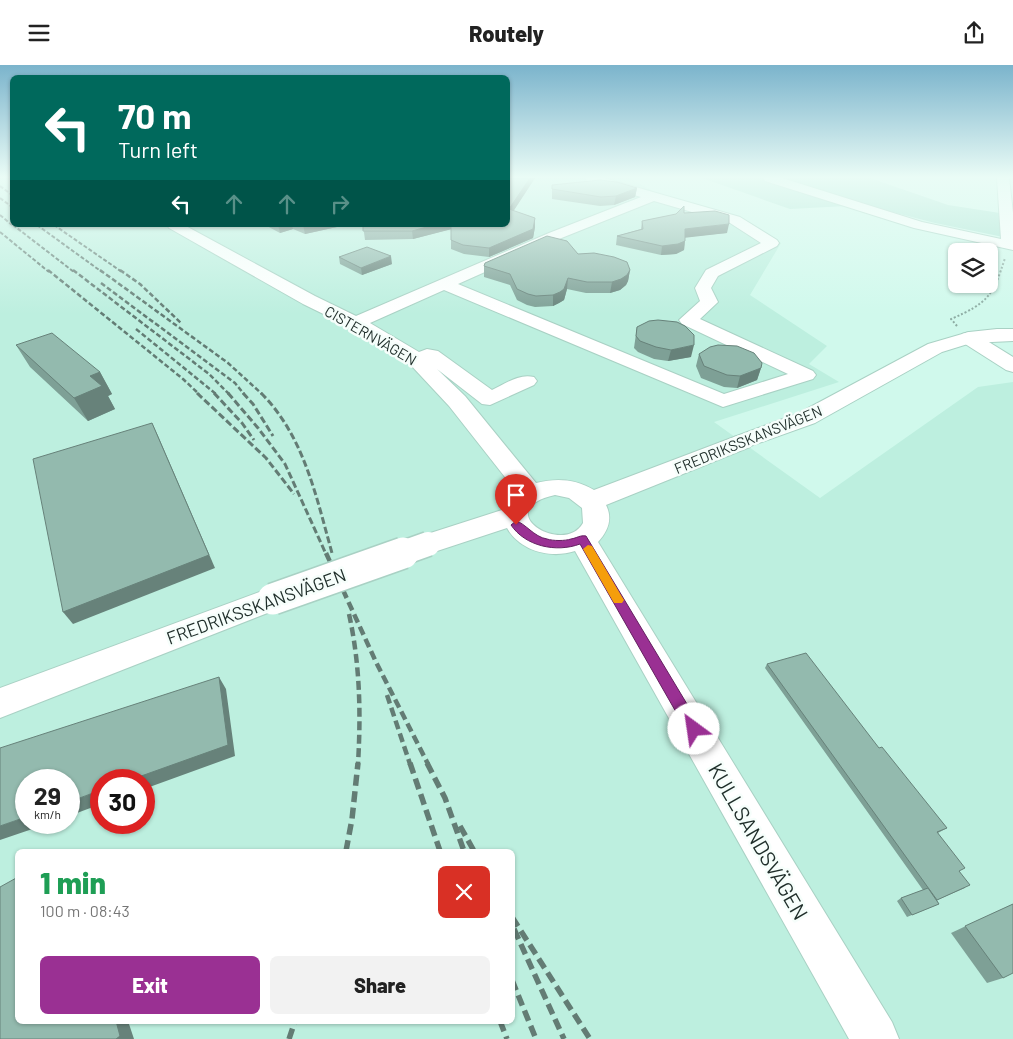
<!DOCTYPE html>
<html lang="en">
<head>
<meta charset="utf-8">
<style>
	body { margin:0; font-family:Barlow,sans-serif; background:#f2f2f2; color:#222; height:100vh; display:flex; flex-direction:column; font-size:19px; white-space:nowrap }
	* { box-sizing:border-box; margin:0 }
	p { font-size:16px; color:#767676 }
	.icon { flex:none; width:28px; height:28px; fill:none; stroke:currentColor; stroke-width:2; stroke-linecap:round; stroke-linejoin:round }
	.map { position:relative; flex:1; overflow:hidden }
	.panel { position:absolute; left:15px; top:784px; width:500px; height:175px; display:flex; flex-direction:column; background:#fff; border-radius:8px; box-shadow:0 1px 4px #0004 }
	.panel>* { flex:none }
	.top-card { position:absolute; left:10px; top:10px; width:500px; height:152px; border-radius:8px; box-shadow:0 1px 4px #0004; background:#00695c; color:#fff; overflow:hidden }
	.controls { position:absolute; left:948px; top:178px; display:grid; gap:10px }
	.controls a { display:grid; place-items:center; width:50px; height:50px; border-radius:8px; background:#fff; box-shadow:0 1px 4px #0004; font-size:25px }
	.speed { position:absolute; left:15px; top:704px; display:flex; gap:10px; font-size:25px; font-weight:700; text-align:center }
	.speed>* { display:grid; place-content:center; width:65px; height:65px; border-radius:50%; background:#fff; box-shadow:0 1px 4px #0004; line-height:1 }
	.speed small { font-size:12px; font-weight:400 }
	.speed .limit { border:8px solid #d22; background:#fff; color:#111 }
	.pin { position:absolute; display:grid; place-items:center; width:42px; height:42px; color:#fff; margin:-51px -21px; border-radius:50% 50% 50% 0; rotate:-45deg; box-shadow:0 0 5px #0007 }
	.pin .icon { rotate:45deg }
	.me { position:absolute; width:55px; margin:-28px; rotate:329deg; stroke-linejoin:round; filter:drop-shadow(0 0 4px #0008) }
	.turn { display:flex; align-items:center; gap:18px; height:105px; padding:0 25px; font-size:22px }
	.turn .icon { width:65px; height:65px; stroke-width:2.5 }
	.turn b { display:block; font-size:35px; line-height:42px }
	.lanes { display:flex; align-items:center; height:48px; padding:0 25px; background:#0003; justify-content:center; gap:25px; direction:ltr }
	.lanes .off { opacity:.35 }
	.round { display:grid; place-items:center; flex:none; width:52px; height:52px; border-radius:8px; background:#f2f2f2 }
	.summary { display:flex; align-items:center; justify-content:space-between; height:85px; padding:0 25px }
	h1 { font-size:30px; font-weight:800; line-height:38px; color:#1e9e55 }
	.button { display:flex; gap:10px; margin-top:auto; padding:10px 25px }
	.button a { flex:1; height:58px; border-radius:8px; background:#9a3093; color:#fff; font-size:20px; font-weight:800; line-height:58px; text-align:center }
	.button a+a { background:#f2f2f2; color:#222 }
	header { display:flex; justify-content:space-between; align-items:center; height:65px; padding:0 25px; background:#fff; font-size:22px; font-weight:800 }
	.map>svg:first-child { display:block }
	.built { fill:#bdefdf; fill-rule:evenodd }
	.green { fill:#abe4d3 }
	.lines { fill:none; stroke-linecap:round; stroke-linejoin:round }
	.minor-casing { stroke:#a9d1c4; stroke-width:2 }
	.major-casing { stroke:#a9d1c4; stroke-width:2 }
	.path { stroke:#8daca3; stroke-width:2; stroke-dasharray:2 2; stroke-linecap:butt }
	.minor { fill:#fff; fill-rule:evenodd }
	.major { fill:#fff; fill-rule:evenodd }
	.rail-far4 { stroke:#637c74; stroke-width:2; stroke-dasharray:4 2; stroke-linecap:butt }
	.rail-far3 { stroke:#637c74; stroke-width:2.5; stroke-dasharray:5 2.5; stroke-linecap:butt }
	.rail-far2 { stroke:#637c74; stroke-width:3; stroke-dasharray:7 3; stroke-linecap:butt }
	.rail-far1 { stroke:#637c74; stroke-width:4.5; stroke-dasharray:9 4.5; stroke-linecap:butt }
	.rail { stroke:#637c74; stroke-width:5.5; stroke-dasharray:11 5.5; stroke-linecap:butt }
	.minor-bridge-far1-casing { stroke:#a9d1c4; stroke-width:27; stroke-linecap:butt }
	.minor-bridge-casing { stroke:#a9d1c4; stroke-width:34; stroke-linecap:butt }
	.minor-bridge-far1 { stroke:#fff; stroke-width:24 }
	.minor-bridge { stroke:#fff; stroke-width:31 }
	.wall { fill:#7ea096 }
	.shaded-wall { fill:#67827a }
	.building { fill:#93baae; stroke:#67827a }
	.route { fill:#9a3093; stroke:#641f60 }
	.slow { fill:#f59e0b }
	.labels { text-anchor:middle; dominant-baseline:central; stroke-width:5; stroke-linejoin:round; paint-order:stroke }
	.far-street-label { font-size:15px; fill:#1e2d29; stroke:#f6fefb }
	.street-label { font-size:18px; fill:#1e2d29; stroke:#f6fefb }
	.near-street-label { font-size:21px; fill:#1e2d29; stroke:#f6fefb }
</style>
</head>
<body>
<header><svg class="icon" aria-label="menu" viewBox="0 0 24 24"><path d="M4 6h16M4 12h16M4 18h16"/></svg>Routely<svg class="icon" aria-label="share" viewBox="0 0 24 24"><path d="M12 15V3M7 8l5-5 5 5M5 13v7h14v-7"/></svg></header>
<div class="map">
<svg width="1013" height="974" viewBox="0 0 1013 974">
	<rect width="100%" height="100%" fill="#d0f9ec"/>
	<path class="built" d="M0 113H12V160H508V113H629L662 131 739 153 781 178 750 230 827 281 809 299 839 317 714 357 820 433 978 322 1013 317V974H0ZM26 715H69V758H26ZM101 715H144V758H101ZM18 786H512V956H18Z"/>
	<path class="green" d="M702 113H870L948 140 1013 150V174L935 158 865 140 790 144Z"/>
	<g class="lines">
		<g class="minor-casing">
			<g id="minor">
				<path d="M585 113H604L740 152 777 175 779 178 777 181 718 211 711 223 718 237 700 254 813 306 816 310 813 314 723 342 444 225 370 258 419 287 427 284 438 286 492 325C505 319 519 308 534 312L537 316 534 320 490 340 482 339 437 304 465 331 536 418C557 413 575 414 594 425L734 372 742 370 750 372 754 377 750 382 606 440C613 454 608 466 598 477L892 957 899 974H849L575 486C551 494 520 486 507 463L428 489 418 486 414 479 418 472 502 445 508 431 516 426 449 341 407 296 350 262 303 239 169 163 167 160H184L315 231 356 251 549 168 641 132 587 116ZM654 136 730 158 761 178 706 205 695 223 700 236 679 255 682 259 788 309 724 329 458 219 559 174ZM555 430 569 433 582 443 583 458C564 492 488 445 555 430Z"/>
				<path d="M763 113H782L922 157 1001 174 997 113H1009L1013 148V185L914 163 765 116Z"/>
				<path d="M969 267 976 269 1013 292V307L1006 305 962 277 960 273 962 269Z"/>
				<path d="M273 522 283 526 288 534 283 542 0 653V623Z"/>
			</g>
		</g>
		<g class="major-casing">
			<path id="major" d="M997 264H1013V276L971 278 942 287 815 358 742 384 734 382 730 377 734 372 799 348 928 279 969 267Z"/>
		</g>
		<path class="path" d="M957 261 951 254C988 238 993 231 1005 193"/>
		<use href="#minor" class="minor"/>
		<use href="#major" class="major"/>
		<g class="rail-far4">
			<path d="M0 121 12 130"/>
			<path d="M0 133 12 142"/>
			<path d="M0 150 12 160"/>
			<path d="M13 160 74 207"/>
			<path d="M37 160 102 207"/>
			<path d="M54 160 122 207"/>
			<path d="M0 167 49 207"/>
		</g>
		<g class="rail-far3">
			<path d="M48 205 183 314 199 329"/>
			<path d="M73 205 209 309 229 329"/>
			<path d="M100 205 228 298 262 329"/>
			<path d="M120 205 140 219 181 258"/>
			<path d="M101 218 235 318 244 329"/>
			<path d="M136 264 216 329"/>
		</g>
		<g class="rail-far2">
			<path d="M197 328 266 393 294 429"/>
			<path d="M214 328 242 358 254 375"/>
			<path d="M228 328 258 363 285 399 326 489"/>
			<path d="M243 328 253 339 273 371"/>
			<path d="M261 328C304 371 316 431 332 488"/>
		</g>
		<g class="rail-far1">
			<path d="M326 488 376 597 428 699"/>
			<path d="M349 549C360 599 361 648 358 699"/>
			<path d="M387 630 410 699"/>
		</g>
		<g class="rail">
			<path d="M410 698 440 786"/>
			<path d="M427 698 445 733 464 786"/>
			<path d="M460 761 474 786"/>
			<path d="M346 786 352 754 358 698"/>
			<path d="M512 852 590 974"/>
			<path d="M514 864 564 974"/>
			<path d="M512 915 536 974"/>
			<path d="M500 956 507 974"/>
			<path d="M289 974 295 956"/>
		</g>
		<g class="minor-bridge-far1-casing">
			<path id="minor-bridge-far1" d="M400 489 428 479"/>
		</g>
		<g class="minor-bridge-casing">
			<path id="minor-bridge" d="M273 534 403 488"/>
		</g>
		<use href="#minor-bridge-far1" class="minor-bridge-far1"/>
		<use href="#minor-bridge" class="minor-bridge"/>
	</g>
	<g class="wall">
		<path d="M511 113H535L513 146 535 162 533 173 489 192 464 189 451 184V164L413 174 365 175 363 160H508Z"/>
		<path d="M552 120 637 123 635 132 614 140 600 141 552 134Z"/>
		<path d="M684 148 727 168 685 172 684 185 676 189 661 190 616 180 617 171 641 164 642 156Z"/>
		<path d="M265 160H346L305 169 293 164 280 168Z"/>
		<path d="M578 189 630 205 628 216 626 220 620 225 610 228H586L567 224 564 235 559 238 553 241 535 242 527 240 517 235 510 220 484 212V201Z"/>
		<path d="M339 192 392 199 362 210 340 199Z"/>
		<path d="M637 262 691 292 668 296 654 294 638 287 634 283Z"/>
		<path d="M16 280 100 307 112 329 108 331 115 344 88 356 30 302Z"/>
		<path d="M699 289 761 303 757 315 737 323 724 322 701 313 696 301Z"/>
		<path d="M767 599 879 683 947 763 938 768 960 807 965 823 937 835 939 839 934 841 907 852 897 836 901 833 923 825 765 603Z"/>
		<path d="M1013 839 1003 913 987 918 951 868Z"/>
	</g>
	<g class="shaded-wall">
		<path d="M530 113H535L509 153V144Z"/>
		<path d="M637 123 635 132 614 140 616 131Z"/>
		<path d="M535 153V162L533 173 489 192V183Z"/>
		<path d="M729 159 727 168 683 173 685 164Z"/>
		<path d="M278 160H292L293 164 280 168Z"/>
		<path d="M303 160H346L305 169Z"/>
		<path d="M434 160H452V164L413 174 412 166Z"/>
		<path d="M685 176 684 185 676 189 661 190 662 181Z"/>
		<path d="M391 191 392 199 362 210 361 203Z"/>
		<path d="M630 205 628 216 626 220 620 225 610 228 612 217Z"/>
		<path d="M568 213 567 224 564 235 559 238 553 241V230Z"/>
		<path d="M694 280 691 292 668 296 671 285Z"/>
		<path d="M761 303 757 315 737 323 740 311Z"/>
		<path d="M100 307 112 329 108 331 115 344 88 356 74 333 90 311Z"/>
		<path d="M152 358 158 371 215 503 73 559 63 547Z"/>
		<path d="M219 612 226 624 235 691 144 724V715H130Z"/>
		<path d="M101 725V739L69 751V737Z"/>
		<path d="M26 752V758H50L0 775V761Z"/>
		<path d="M116 956H128L134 974H116Z"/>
	</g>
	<g class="building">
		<path d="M511 113H530L509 144 535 153 533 164 489 183 463 180 451 175V160H508V114Z"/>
		<path d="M600 115 617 117 637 123 616 131 601 132 552 124V120Z"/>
		<path d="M684 141V148L715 146 729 150V159L685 164V176L678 179 662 181 617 171 643 164 642 156 676 149Z"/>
		<path d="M363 160H434L412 166H363Z"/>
		<path d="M547 171 567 176 578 189 594 188 614 192 627 197 630 205 627 210 621 214 612 217H587L568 213 564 224 560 227 553 230 536 231 528 229 517 224 510 209 484 201 485 198Z"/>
		<path d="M367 182 391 191 361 203 339 192Z"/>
		<path d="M658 255 677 257 685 261 694 270V280L671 285 656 282 640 276 636 271 637 262 649 256Z"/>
		<path d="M52 268 100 307 90 311 102 321 74 333 16 280Z"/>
		<path d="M718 280 737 281 754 288 762 298 761 303 740 311 727 310 704 301 699 289 710 282Z"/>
		<path d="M152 358 209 490 63 547 33 394Z"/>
		<path d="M806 588 879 683 882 682 947 763 937 767 965 803 959 806 970 820 937 835 767 599Z"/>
		<path d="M219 612 228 680 130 715H101V725L69 737V715H26V752L0 761V683Z"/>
		<path d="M18 812V956H116L120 971 116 974H0V822Z"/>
		<path d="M928 823 939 839 912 850 901 833Z"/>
		<path d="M1013 839V908L1003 913 965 861Z"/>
	</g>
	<linearGradient id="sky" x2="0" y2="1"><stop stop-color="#7bb4cc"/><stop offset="0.45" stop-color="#eafcf6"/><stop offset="1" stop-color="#eafcf6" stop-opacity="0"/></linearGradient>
	<rect width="1013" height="249" fill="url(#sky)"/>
	<path class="route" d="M516 456C525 458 534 472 547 474 553 476 565 476 571 474 577 473 580 470 586 471L699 659 701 664 699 668 694 670 688 668 580 479C556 488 525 481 511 460Z"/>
	<path class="slow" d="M588 480 592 481 622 532 624 535 622 538H614L583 484Z"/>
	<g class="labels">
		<g class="far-street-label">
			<text transform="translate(371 270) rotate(30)">CISTERNVÄGEN</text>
			<text transform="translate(748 374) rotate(-22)">FREDRIKSSKANSVÄGEN</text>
		</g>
		<g class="street-label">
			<text transform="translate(256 541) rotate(-20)">FREDRIKSSKANSVÄGEN</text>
		</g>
		<g class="near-street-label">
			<text transform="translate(759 776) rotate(60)">KULLSANDSVÄGEN</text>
		</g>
	</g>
</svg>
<div class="controls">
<a><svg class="icon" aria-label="layers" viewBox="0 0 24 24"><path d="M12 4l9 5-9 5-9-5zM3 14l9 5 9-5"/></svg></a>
</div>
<div class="speed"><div>29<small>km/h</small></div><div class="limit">30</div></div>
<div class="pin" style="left:516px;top:460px;background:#d93025"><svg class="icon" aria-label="arrive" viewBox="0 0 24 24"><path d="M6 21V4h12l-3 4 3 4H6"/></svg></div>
<svg class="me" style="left:694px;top:664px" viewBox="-20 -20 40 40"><circle r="19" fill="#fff"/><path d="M0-13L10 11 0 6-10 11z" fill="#9a3093"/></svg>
<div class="top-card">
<div class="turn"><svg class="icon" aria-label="left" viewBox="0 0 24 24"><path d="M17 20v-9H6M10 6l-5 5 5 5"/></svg><div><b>70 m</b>Turn left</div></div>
<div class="lanes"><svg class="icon" aria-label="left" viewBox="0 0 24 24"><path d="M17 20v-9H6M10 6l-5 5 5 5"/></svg><svg class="icon off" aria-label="ahead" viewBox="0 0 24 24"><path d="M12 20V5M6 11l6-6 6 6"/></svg><svg class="icon off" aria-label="ahead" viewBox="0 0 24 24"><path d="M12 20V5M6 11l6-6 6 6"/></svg><svg class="icon off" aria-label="right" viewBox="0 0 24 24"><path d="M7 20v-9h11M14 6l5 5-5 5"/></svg></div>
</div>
<section class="panel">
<div class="summary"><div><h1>1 min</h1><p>100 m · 08:43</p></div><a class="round" style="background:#d93025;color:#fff"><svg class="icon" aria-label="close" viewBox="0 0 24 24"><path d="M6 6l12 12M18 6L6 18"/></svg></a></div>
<div class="button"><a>Exit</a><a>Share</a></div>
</section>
</div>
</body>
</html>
